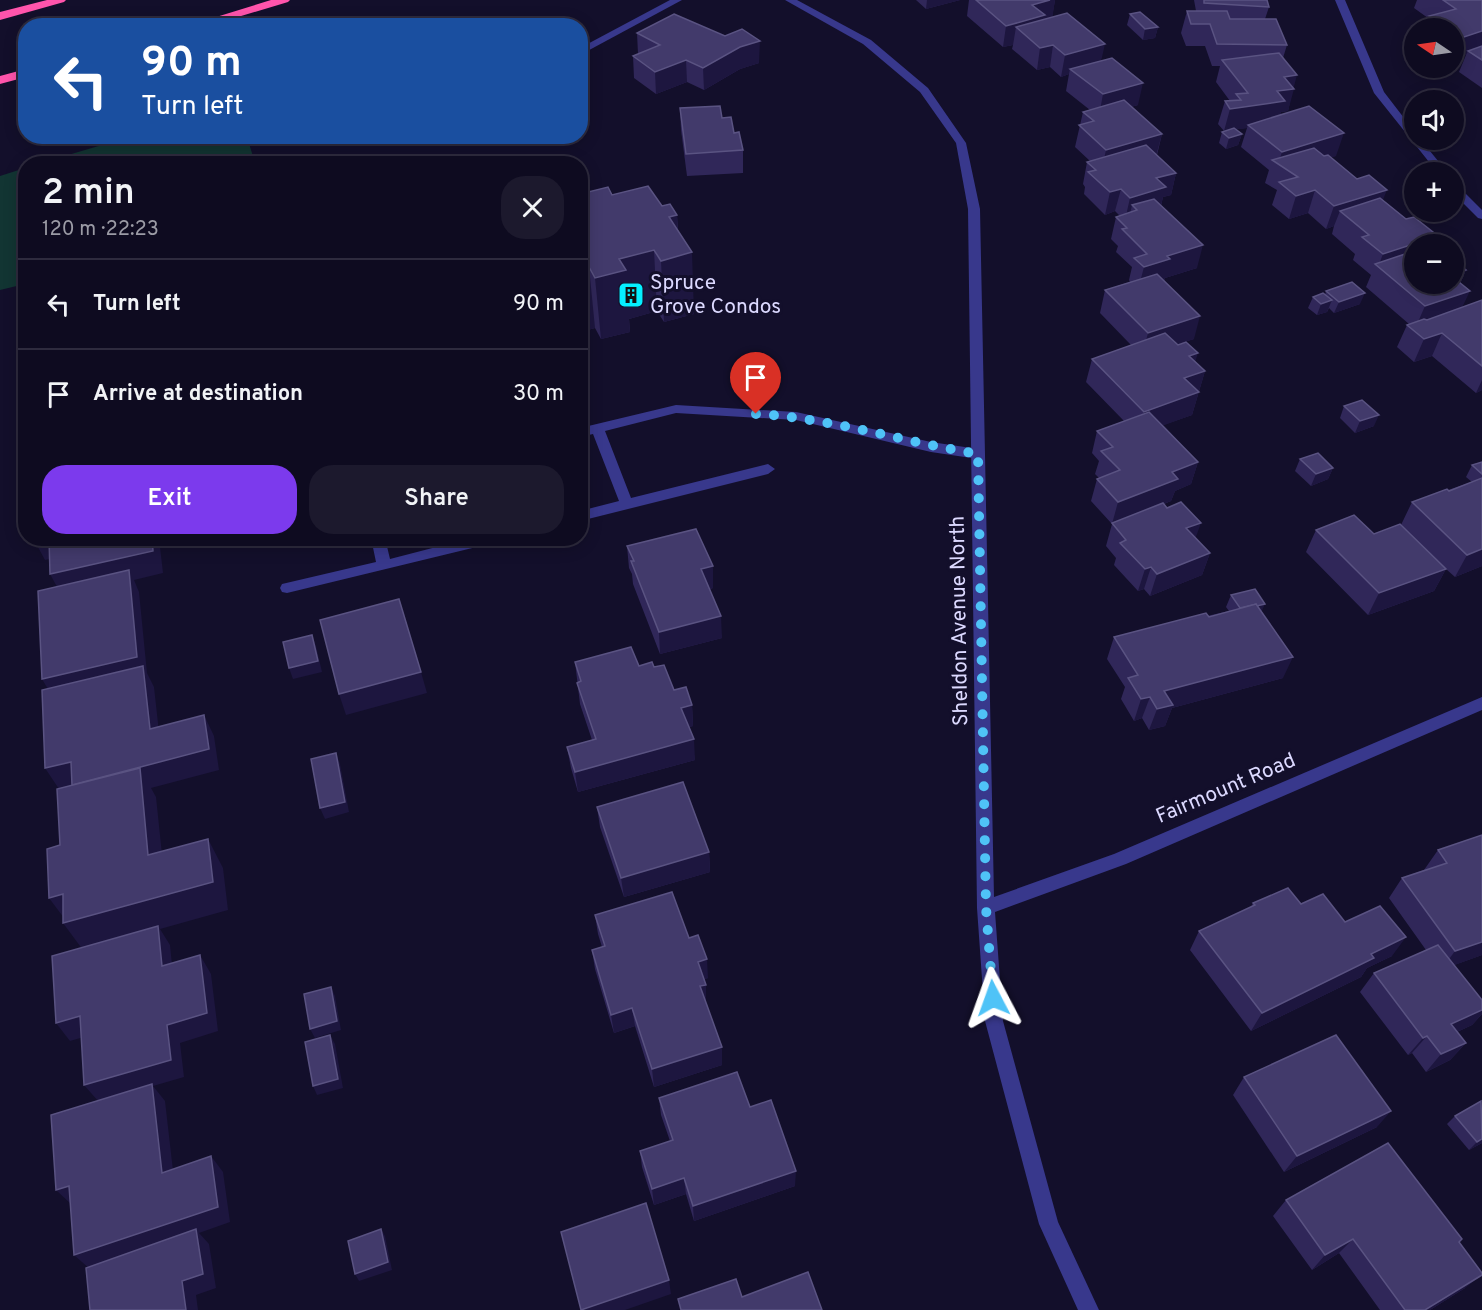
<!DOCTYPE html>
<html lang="en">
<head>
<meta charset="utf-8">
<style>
	body { margin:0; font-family:Overpass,sans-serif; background:#1c192d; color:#f1f3f6; height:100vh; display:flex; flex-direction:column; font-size:22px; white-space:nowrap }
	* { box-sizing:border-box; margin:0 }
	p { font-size:20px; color:#9b9ba5 }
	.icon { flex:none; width:33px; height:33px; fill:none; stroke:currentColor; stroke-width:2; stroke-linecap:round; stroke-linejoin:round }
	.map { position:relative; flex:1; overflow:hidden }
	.sheet { position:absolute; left:18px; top:156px; width:570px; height:390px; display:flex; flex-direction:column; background:#0e0b20; border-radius:24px; box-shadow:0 3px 15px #0003,0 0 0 2px #2e2b3e }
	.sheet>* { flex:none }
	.banner { position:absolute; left:18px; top:18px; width:570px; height:126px; border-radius:24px; box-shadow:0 3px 15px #0003,0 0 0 2px #2e2b3e; background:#1a4fa0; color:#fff; overflow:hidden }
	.needle { width:39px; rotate:283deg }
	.tools { position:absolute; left:1404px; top:18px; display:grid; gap:12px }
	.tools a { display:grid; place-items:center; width:60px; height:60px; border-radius:50%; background:#0e0b20; box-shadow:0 3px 15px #0003,0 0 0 2px #2e2b3e; font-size:30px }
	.pin { position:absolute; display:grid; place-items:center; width:51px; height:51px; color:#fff; margin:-62px -26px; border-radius:50% 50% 50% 0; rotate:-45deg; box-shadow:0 0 6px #0007 }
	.pin .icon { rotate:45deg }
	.me { position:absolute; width:66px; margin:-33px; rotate:356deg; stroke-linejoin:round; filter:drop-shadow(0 0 4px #0008) }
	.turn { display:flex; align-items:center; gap:21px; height:126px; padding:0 24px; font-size:27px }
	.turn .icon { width:78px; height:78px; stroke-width:2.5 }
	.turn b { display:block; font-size:42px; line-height:51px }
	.round { display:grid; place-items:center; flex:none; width:63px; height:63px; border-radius:24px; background:#1c192d }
	.headline { display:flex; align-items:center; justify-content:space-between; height:102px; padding:0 24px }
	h1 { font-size:36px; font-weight:600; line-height:45px }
	.button { display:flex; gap:12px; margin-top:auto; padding:12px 24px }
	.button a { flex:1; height:69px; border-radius:24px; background:#7c3aed; color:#fff; font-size:24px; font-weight:600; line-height:69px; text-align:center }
	.button a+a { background:#1c192d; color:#f1f3f6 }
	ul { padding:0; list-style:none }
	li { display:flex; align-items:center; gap:18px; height:90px; padding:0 24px; border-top:2px solid #2e2b3e }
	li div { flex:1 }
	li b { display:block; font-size:22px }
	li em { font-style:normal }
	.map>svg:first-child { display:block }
	.green { fill:#123533 }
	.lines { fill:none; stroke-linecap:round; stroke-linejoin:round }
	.service { fill:#38388c; fill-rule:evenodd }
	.minor { fill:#38388c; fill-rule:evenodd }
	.motorway { fill:#ff54ac; fill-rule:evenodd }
	.wall { fill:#302759 }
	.shaded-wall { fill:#1d163f }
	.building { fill:#423a6b; stroke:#5a5382; stroke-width:1.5 }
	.route { stroke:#4fc3f7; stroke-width:10; stroke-dasharray:0 18 }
	.labels { text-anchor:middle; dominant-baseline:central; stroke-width:6; stroke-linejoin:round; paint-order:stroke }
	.poi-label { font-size:21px; fill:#dcd9ff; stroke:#130f2b; text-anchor:start }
	.street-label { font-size:21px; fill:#dcd9ff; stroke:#130f2b }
</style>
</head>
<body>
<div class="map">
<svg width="1482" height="1310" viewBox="0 0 1482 1310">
	<rect width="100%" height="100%" fill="#130f2b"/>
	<g class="green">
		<path d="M129 137H247L255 163H41Z"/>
		<path d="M25 168V284L0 290V176Z"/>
	</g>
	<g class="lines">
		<g class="service">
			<path d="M670 0H682L580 55V48Z"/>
			<path d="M676 405 796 412 931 442 978 449 985 454 978 459 931 452 796 420 676 413 605 431 631 498 768 464 775 469 768 474 580 521V511L619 501 593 434 580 437V428Z"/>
			<path d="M371 538H385L390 559 471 538H500L493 543 287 593 282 592 280 588 282 584 376 562Z"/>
		</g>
		<g class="minor">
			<path d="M785 0H797L871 40 928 88 966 143 980 209 994 897 1114 854 1482 697V710L1126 864 995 912 1003 1021 1058 1222 1099 1310H1078L1039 1224 985 1021 977 908 968 209 956 143 920 92 863 44Z"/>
			<path d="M1335 0H1345L1384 92 1414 131V140H1421L1447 172H1437L1374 93Z"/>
			<path d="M1454 185 1458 186 1482 210V219L1478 218 1454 194Z"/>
		</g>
		<g class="motorway">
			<path d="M47 0H66L64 2 0 20V12Z"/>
			<path d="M271 0H290L288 2 208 26H187Z"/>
			<path d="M26 69V77L0 84V76Z"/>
		</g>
	</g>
	<g class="wall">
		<path d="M916 0H960L926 9Z"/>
		<path d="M969 0H1055L1052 17 1101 60 1138 105 1131 107 1162 134 1157 155 1176 173 1171 195 1163 197 1161 206 1197 268 1165 278 1164 281 1194 339 1177 344 1205 371 1192 415 1163 425 1198 462 1191 484 1175 491 1171 501 1164 504 1210 553 1202 575 1150 596 1144 589 1138 591 1114 565 1116 558 1106 546 1112 524 1091 501 1097 479 1099 478 1095 474 1099 461 1092 453 1097 431 1124 421 1086 382 1092 359 1131 345 1100 313 1105 290 1130 282 1129 280 1132 267 1116 252 1118 246 1111 239 1116 217 1120 216 1115 211 1105 215 1084 194 1085 187 1083 184 1087 162 1090 161 1075 147 1083 112 1090 110 1066 91 1069 74 1061 77 1050 67 1037 70 1012 49 1013 45 1003 47 967 16Z"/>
		<path d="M1194 0H1267L1269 7 1265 19 1287 45 1283 58 1293 88 1288 111 1281 112 1280 115 1336 156 1330 157 1406 219 1438 236 1434 244 1466 270 1460 284 1462 307 1482 300V390L1476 393 1432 356 1414 362 1397 347 1407 325 1409 324 1366 287 1371 275 1353 260 1355 254 1332 234 1334 226 1326 229 1308 213 1289 219 1272 205 1277 190 1265 183 1269 170 1241 147 1247 128 1236 129 1242 134 1238 145 1226 149 1219 143 1222 132 1224 131 1218 124 1225 101H1230L1216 82 1220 66H1212L1205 46H1186L1181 33 1187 11H1196Z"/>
		<path d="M1417 0H1482V88L1459 72 1466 55 1454 59V28H1424L1428 18 1414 8Z"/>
		<path d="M1130 14 1158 27 1155 38 1143 40 1127 25Z"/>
		<path d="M637 33 759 63 740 69 704 90 687 82 656 94 634 78 633 56 638 54Z"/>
		<path d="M680 108 734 133 743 150V173L687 176 681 130Z"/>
		<path d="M580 194 612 195 662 206 677 215 678 230 694 314 664 322 657 311 629 319 630 332 601 339 595 328 580 332Z"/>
		<path d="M1326 291 1360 304 1334 313 1329 308 1327 312 1317 315 1308 308 1313 297 1325 295Z"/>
		<path d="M1344 406 1374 426 1355 433 1340 418Z"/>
		<path d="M1300 459 1333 468 1328 479 1311 486 1295 471Z"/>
		<path d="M1482 462V566L1455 577 1446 569 1434 591 1368 615 1306 552 1316 530 1374 534 1401 525 1412 502 1472 482 1466 477 1472 465Z"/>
		<path d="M627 546 713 566V588L710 589 722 638 660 654 633 584 632 574 629 568Z"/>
		<path d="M1231 595 1262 612 1283 678 1172 708 1165 726 1149 730 1142 718 1134 721 1121 699 1125 687 1107 659 1114 637 1229 611 1226 607Z"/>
		<path d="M575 662 654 667 674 690 692 705 693 726 689 727 695 760 578 792 571 768 567 747 592 740 580 704Z"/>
		<path d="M597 807 709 852 710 872 624 897 600 827Z"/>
		<path d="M1482 835V955L1454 965 1482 1010V1014L1472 1025 1457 1032 1466 1043 1450 1060 1426 1072 1412 1053 1408 1055 1360 992 1374 973 1426 950 1389 898 1402 878 1424 870 1438 850Z"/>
		<path d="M1253 903 1301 904 1345 922 1392 956 1367 968 1361 977 1251 1031 1190 950 1199 931 1251 907Z"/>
		<path d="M595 915 689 938 708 978 704 979 706 1003 722 1065 654 1087 635 1026 614 1033 595 969 592 950 602 947 598 934Z"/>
		<path d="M1244 1077 1377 1127 1284 1172 1233 1095Z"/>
		<path d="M659 1098 750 1107 795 1186 694 1221 686 1194 654 1205 642 1167 640 1151 670 1141 661 1115Z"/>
		<path d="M1455 1116 1482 1143 1469 1150 1447 1124Z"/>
		<path d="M1286 1200 1459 1242 1465 1288 1430 1310H1380L1339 1253 1312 1270 1273 1216Z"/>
	</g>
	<g class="shaded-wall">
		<path d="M927 0H960L926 9Z"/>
		<path d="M1047 0H1055L1052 20 1016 27 1013 45 1003 47 1006 26 1032 5Z"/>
		<path d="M1158 27 1155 38 1143 40 1145 29Z"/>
		<path d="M1482 31V51H1468L1466 55 1454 59 1461 38Z"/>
		<path d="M760 41 759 63 740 69 704 90 703 68 740 47Z"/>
		<path d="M1105 44 1100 66 1070 69 1069 74 1061 77 1065 55Z"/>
		<path d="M1053 45 1050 67 1037 70 1040 48Z"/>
		<path d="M686 60 687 82 656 94 655 72Z"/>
		<path d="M1297 75 1293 90 1294 89 1288 111 1281 112 1278 123 1248 125 1247 128 1224 131 1230 109 1277 91 1284 77Z"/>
		<path d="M1143 83 1138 105 1099 116 1103 94Z"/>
		<path d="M1344 133 1336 156 1288 170 1278 164 1282 152Z"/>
		<path d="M1162 134 1156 156 1101 172 1106 150Z"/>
		<path d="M1242 134 1238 145 1226 149 1229 138Z"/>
		<path d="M1176 173 1171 195 1163 197 1160 209 1137 210 1132 205 1129 219 1125 220 1130 198 1156 178Z"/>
		<path d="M1121 189 1115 211 1105 215 1110 192Z"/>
		<path d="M1315 190 1308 213 1289 219 1296 196Z"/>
		<path d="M1387 190 1378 212 1340 211 1334 226 1326 229 1334 206Z"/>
		<path d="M677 215 679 256 692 252 694 314 664 322 661 261 669 217Z"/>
		<path d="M1438 236 1434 244H1414V263L1378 267 1383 254Z"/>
		<path d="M1203 245 1197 268 1165 278 1164 282 1138 290 1144 267 1167 256Z"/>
		<path d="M654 250 657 311 629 319 630 332 601 339 595 278 619 259Z"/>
		<path d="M589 267 595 328 580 332V269Z"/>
		<path d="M1466 270 1456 293 1454 284V274Z"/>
		<path d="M1470 291 1459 314 1415 329 1425 306Z"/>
		<path d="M1365 293 1360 304 1334 313 1339 302Z"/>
		<path d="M1332 300 1327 312 1317 315 1321 304Z"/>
		<path d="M1200 316 1194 339 1142 356 1148 333Z"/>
		<path d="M22 330H26V339Z"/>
		<path d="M1442 333 1432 356 1414 362 1424 339Z"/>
		<path d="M1198 353 1191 375 1205 371 1192 415 1137 435 1144 412 1189 356Z"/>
		<path d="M1482 380V390L1476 393Z"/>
		<path d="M1379 415 1374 426 1355 433 1360 421Z"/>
		<path d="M1198 462 1191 484 1175 491 1171 501 1112 524 1118 502 1172 472Z"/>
		<path d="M1333 468 1328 479 1311 486 1316 474Z"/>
		<path d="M1201 523 1193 545 1186 528Z"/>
		<path d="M33 538H50L60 557 45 560Z"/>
		<path d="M152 538H159L163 573 134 580 139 592 147 673 154 687 161 750 55 701 42 679 62 596 50 574Z"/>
		<path d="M1482 549V566L1455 577 1467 555Z"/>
		<path d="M1210 553 1202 575 1150 596 1157 574Z"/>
		<path d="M713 566V588L701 591V569Z"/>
		<path d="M1151 567 1144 589 1138 591 1145 569Z"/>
		<path d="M1446 569 1434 591 1368 615 1379 593Z"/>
		<path d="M1265 604 1260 615 1241 610Z"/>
		<path d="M721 616 722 638 660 654 659 632Z"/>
		<path d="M312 635 316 646 322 672 293 679 289 668Z"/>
		<path d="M1293 657 1283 678 1172 708 1165 726 1149 730 1164 691Z"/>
		<path d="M421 672 427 693 346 715 339 694Z"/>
		<path d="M1150 697 1142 718 1134 721 1141 699Z"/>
		<path d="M692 705 693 726 682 729 681 708Z"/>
		<path d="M204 715 214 736 219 770 151 788 156 797 165 883 59 789 45 768Z"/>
		<path d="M694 739 695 760 578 792 575 772Z"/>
		<path d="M336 753 340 764 349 812 325 819 320 808Z"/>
		<path d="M208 839 223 868 228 910 160 929 170 945 174 984 83 950 63 923 67 922 49 898Z"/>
		<path d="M709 852 710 872 624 897 621 878Z"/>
		<path d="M1406 937 1392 956 1367 968 1361 977 1251 1031 1262 1013 1371 954Z"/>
		<path d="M1482 942V955L1441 970 1455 951Z"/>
		<path d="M200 955 211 974 218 1031 180 1043 184 1077 153 1086 165 1101 175 1188 84 1085 167 1025Z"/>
		<path d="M707 959 708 978 698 981V962Z"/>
		<path d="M706 985V1003L700 986Z"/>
		<path d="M331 987 335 996 341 1030 315 1038 310 1029Z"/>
		<path d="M632 1008 635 1026 614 1033 611 1015Z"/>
		<path d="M1482 1010V1014L1472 1025 1435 1042 1451 1024Z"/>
		<path d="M80 1016 94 1034 70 1041 56 1023Z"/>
		<path d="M330 1035 335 1044 343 1088 317 1095 313 1086Z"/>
		<path d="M1427 1036 1412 1053 1408 1055 1423 1038Z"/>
		<path d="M1466 1043 1450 1060 1426 1072 1441 1054Z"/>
		<path d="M722 1047V1065L654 1087 652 1069Z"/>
		<path d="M1391 1111 1377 1127 1284 1172 1297 1156Z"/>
		<path d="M1482 1139V1143L1469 1150 1477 1142Z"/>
		<path d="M211 1156 223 1172 230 1222 199 1233 209 1244 216 1288 196 1295 198 1310H186L182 1281 90 1269 74 1255Z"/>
		<path d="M796 1171 795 1186 694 1221 693 1206Z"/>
		<path d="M684 1178 686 1194 654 1205 652 1189Z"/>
		<path d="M69 1186 72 1205 56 1190Z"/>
		<path d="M381 1229 385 1236 392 1270 359 1281 355 1274Z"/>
		<path d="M1353 1239 1339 1253 1312 1270 1325 1255Z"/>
		<path d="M1482 1275 1465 1288 1430 1310H1425Z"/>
		<path d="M669 1280 671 1294 625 1310H583Z"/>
	</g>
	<g class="building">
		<path d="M976 0H1050L1032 5 1045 15 1006 26Z"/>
		<path d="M1204 0H1267L1269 7 1204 3Z"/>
		<path d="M1443 0H1482V31L1461 38 1454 33V28H1447L1429 16 1456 9Z"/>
		<path d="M1187 11H1227L1230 19H1276L1287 45 1217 44 1210 24H1191Z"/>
		<path d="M1140 12 1158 27 1145 29 1130 14Z"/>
		<path d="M1067 13 1105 44 1065 55 1053 45 1040 48 1016 27Z"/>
		<path d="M674 14 725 36 742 29 760 41 740 47 703 68 686 60 655 72 633 56 660 45 637 33Z"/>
		<path d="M1482 46V60L1468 51Z"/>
		<path d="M1279 53 1297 75 1284 77 1294 89 1277 91 1285 101 1230 109 1225 101 1241 100 1236 94 1248 93 1222 60Z"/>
		<path d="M1112 58 1143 83 1103 94 1070 69Z"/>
		<path d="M1124 100 1162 134 1106 150 1079 125 1094 121 1083 112Z"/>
		<path d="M720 106 722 118 731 117 734 133 739 132 743 150 686 154 680 108Z"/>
		<path d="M1309 106 1344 133 1282 152 1248 125Z"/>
		<path d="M1234 128 1242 134 1229 138 1222 132Z"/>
		<path d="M1146 145 1176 173 1156 178 1166 187 1130 198 1121 189 1110 192 1088 172 1096 170 1087 162Z"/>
		<path d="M1314 148 1324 156 1328 155 1357 179 1369 175 1387 190 1334 206 1315 190 1296 196 1279 182 1298 177 1272 160Z"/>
		<path d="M648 186 662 206 670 204 677 215 669 217 692 252 661 261 654 250 619 259 626 270 595 278 589 267 580 269V202H582L580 200V194L608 187 612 195Z"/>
		<path d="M1380 198 1406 219 1414 217 1438 236 1383 254 1362 237 1369 235 1340 211Z"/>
		<path d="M1154 199 1203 245 1167 256 1170 259 1144 267 1134 258 1147 254 1122 229 1127 228 1116 217 1137 210 1132 205Z"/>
		<path d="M1414 251V284H1454V278L1470 291 1425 306 1375 264Z"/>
		<path d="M1454 260 1466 270 1454 274Z"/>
		<path d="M1157 274 1200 316 1148 333 1105 290Z"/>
		<path d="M26 275V330H22L19 276Z"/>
		<path d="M1352 282 1365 293 1339 302 1326 291Z"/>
		<path d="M1323 293 1332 300 1321 304 1313 297Z"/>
		<path d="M1482 300V366L1442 333 1424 339 1407 325 1424 319 1427 320Z"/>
		<path d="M1165 333 1178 345 1186 342 1198 353 1189 356 1205 371 1184 378 1199 392 1144 412 1092 359Z"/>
		<path d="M26 348V396H25L23 349Z"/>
		<path d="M1362 400 1379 415 1360 421 1344 406Z"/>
		<path d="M1149 412 1198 462 1172 472 1178 479 1118 502 1097 479 1120 470 1101 451 1113 447 1097 431Z"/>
		<path d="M1318 453 1333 468 1316 474 1300 459Z"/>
		<path d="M1482 462V474L1472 465Z"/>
		<path d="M1482 478V549L1467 555 1412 502 1447 489 1449 491Z"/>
		<path d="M1181 502 1201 523 1186 528 1210 553 1157 574 1151 567 1145 569 1120 543 1126 540 1112 523 1163 503 1167 508Z"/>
		<path d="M1354 515 1374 534 1400 524 1446 569 1379 593 1316 530Z"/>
		<path d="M696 529 713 566 701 569 721 616 659 632 631 561H634L627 546Z"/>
		<path d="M49 538H152L153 551 50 574Z"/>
		<path d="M129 570 137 657 42 679 38 591Z"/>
		<path d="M1255 589 1265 604 1257 606 1256 604 1240 608 1231 595Z"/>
		<path d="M399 599 421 672 339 694 320 620Z"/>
		<path d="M1256 604 1293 657 1164 691 1173 705 1157 709 1150 697 1141 699 1128 678 1138 675 1114 637 1206 613 1209 617Z"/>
		<path d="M312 635 318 661 289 668 283 642Z"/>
		<path d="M631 647 639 666 652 662 654 667 664 665 674 690 686 687 692 705 681 708 694 739 575 772 567 747 596 739 577 683 581 681 575 662Z"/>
		<path d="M143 666 150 729 204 715 209 749 72 785 71 762 45 768 42 690Z"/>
		<path d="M336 753 345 802 320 808 311 759Z"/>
		<path d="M140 768 148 855 208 839 213 882 63 923V894L49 898 47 849 60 845 57 789Z"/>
		<path d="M683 782 709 852 621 878 597 807Z"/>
		<path d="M1482 835V942L1455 951 1402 878 1447 863 1438 850Z"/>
		<path d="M1288 888 1301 904 1323 894 1345 922 1380 906 1406 937 1371 954 1374 958 1262 1013 1199 931 1255 905 1253 903Z"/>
		<path d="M672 892 689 938 698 935 707 959 698 962 706 985 700 986 722 1047 652 1069 632 1008 611 1015 592 950 605 946 595 915Z"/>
		<path d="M158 926 162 966 200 955 207 1013 167 1025 171 1060 84 1085 80 1016 56 1023 52 956Z"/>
		<path d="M1438 945 1482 1000V1010L1451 1024 1466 1043 1441 1054 1427 1036 1423 1038 1374 973Z"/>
		<path d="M331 987 337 1021 310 1029 304 994Z"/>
		<path d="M330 1035 338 1079 313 1086 305 1042Z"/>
		<path d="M1336 1035 1391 1111 1297 1156 1244 1077Z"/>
		<path d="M737 1072 750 1107 771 1100 796 1171 693 1206 684 1178 652 1189 640 1151 673 1140 659 1098Z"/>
		<path d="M152 1084 162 1173 211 1156 218 1207 74 1255 69 1186 56 1190 51 1115Z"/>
		<path d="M1481 1101 1482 1139 1477 1142 1455 1116Z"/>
		<path d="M1388 1143 1462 1239 1459 1242 1482 1273V1275L1425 1310H1405L1353 1239 1325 1255 1286 1200Z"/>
		<path d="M646 1203 669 1280 581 1310 561 1232Z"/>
		<path d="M196 1229 203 1274 182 1281 186 1310H90L86 1268Z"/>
		<path d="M381 1229 388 1262 355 1274 348 1241Z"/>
		<path d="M808 1272 822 1310H681L678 1299 736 1279 742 1297Z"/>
	</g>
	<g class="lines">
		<path class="route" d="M756 414C831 418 904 442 978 454L986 908 993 998"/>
	</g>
	<defs>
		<g id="building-square" transform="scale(1.35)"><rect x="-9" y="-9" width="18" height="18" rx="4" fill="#05efff" stroke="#130f2b"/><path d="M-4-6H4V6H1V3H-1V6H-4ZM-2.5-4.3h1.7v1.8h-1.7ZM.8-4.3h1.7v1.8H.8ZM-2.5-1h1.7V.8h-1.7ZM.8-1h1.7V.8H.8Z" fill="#111"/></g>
	</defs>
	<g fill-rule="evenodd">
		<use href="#building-square" x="631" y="295"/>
	</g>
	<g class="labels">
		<g class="poi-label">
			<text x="650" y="283">Spruce<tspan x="650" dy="24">Grove Condos</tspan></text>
		</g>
		<g class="street-label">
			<text transform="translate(960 621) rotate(-91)">Sheldon Avenue North</text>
			<text transform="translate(1226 789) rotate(-23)">Fairmount Road</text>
		</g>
	</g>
</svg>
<div class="tools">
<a><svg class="needle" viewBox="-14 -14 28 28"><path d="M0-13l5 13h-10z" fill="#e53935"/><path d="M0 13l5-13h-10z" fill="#9b9ba5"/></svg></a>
<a><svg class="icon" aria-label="sound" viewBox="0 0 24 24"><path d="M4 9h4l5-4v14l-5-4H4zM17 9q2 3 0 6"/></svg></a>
<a>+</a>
<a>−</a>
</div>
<div class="pin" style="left:756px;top:414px;background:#d93025"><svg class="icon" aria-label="arrive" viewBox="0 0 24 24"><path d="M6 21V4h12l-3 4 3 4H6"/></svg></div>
<svg class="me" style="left:993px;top:998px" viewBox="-20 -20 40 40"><path d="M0-17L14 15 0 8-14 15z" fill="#4fc3f7" stroke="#fff" stroke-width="4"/></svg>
<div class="banner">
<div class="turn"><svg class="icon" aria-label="left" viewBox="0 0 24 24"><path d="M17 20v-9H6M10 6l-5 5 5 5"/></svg><div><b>90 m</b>Turn left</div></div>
</div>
<section class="sheet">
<div class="headline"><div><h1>2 min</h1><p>120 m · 22:23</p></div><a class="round"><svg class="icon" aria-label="close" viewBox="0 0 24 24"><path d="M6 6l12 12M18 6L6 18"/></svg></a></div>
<ul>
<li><svg class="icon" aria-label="left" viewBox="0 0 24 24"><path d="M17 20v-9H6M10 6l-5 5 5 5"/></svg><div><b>Turn left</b></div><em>90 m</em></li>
<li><svg class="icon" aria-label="arrive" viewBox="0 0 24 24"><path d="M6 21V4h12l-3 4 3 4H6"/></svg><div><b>Arrive at destination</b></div><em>30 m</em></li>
</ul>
<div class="button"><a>Exit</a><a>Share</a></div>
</section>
</div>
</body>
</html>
